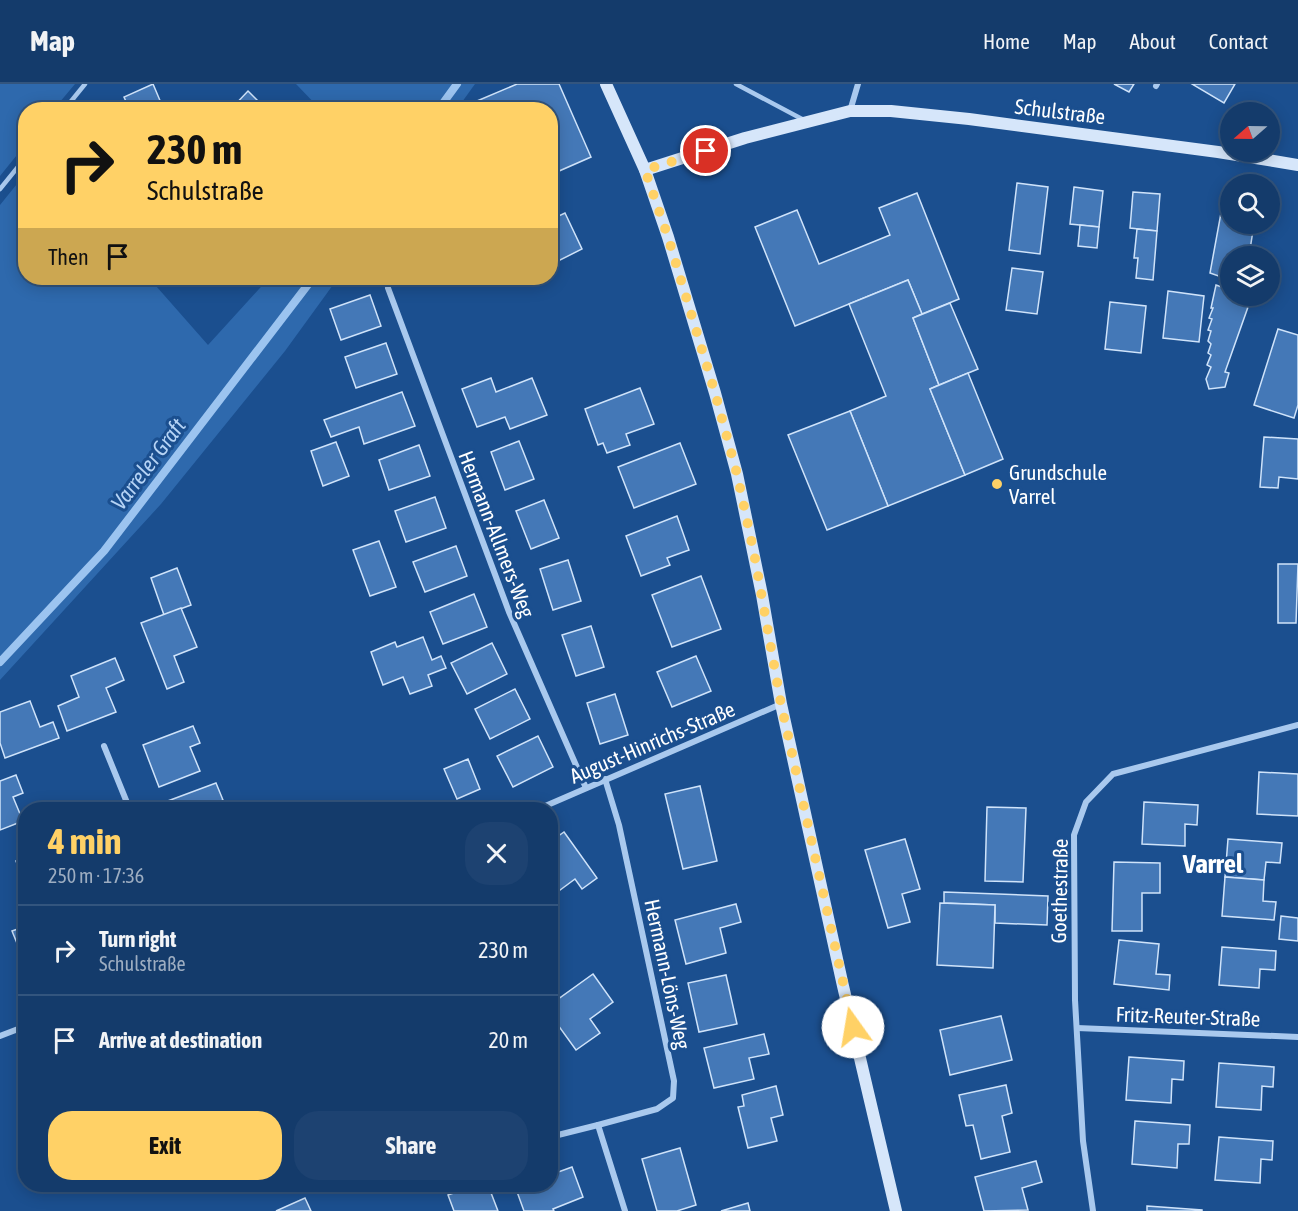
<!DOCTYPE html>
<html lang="en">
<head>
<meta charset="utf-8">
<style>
	body { margin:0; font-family:"Asap Condensed",sans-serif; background:#1d4271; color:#f1f3f6; height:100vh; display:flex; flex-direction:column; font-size:22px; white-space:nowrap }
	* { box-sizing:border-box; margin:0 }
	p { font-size:20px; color:#9dadc1 }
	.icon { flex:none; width:33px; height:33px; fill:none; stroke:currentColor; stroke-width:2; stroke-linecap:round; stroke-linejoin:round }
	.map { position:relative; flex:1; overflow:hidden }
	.panel { position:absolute; left:18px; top:718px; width:540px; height:390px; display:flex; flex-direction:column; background:#143b6b; border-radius:24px; box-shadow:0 3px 15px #0003,0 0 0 2px #33557e }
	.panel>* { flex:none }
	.guide { position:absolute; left:18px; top:18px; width:540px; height:183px; border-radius:24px; box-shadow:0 3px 15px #0003,0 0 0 2px #33557e; background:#ffd166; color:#111; overflow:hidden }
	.needle { width:39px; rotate:250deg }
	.buttons { position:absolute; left:1220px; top:18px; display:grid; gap:12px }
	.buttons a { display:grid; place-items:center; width:60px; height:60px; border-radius:50%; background:#143b6b; box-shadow:0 3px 15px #0003,0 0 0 2px #33557e; font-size:30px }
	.pin { position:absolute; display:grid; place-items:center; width:51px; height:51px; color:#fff; margin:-26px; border:3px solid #fff; border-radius:50%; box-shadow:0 2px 6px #0007 }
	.me { position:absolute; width:66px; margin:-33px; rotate:347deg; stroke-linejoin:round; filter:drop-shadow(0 0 4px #0008) }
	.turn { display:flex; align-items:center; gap:21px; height:126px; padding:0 30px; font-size:27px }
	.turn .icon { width:78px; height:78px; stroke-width:2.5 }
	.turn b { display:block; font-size:42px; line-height:51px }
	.then { display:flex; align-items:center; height:57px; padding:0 30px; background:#0003; gap:12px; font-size:22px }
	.round { display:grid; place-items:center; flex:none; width:63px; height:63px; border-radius:24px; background:#1d4271 }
	.headline { display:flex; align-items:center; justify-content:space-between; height:102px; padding:0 30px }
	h1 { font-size:36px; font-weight:700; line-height:45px; color:#ffd166 }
	.cta { display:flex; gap:12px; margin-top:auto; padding:12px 30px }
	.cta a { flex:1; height:69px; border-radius:24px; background:#ffd166; color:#111; font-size:24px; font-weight:700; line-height:69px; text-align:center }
	.cta a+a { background:#1d4271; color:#f1f3f6 }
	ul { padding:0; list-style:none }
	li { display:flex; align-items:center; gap:18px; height:90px; padding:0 30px; border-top:2px solid #33557e }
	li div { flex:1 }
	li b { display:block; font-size:22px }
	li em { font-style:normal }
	header { display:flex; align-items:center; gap:36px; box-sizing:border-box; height:84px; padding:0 30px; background:#143b6b; border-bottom:2px solid #33557e }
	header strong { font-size:28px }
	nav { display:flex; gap:33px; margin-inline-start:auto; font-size:21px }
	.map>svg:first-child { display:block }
	.green { fill:#2e69ad }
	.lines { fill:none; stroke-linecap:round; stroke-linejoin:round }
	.stream { stroke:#9cc4f0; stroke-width:8 }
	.building { fill:#4478b7; stroke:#cfe3fa; stroke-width:1.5 }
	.lane { stroke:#a9c9ee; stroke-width:4.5 }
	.street { stroke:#a9c9ee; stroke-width:6 }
	.secondary { stroke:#d6e6fa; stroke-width:12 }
	.route { stroke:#ffd166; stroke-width:10; stroke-dasharray:0 18 }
	.poi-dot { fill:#ffd166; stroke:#1b4f8f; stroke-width:2 }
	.labels { text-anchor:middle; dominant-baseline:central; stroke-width:6; stroke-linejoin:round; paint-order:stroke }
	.street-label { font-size:21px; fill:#fff; stroke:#1b4f8f }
	.poi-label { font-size:21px; fill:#fff; stroke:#1b4f8f; text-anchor:start }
	.water-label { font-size:22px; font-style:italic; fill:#b5d3f5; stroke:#1b4f8f }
	.district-label { font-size:27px; font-weight:bold; fill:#fff; stroke:#1b4f8f }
</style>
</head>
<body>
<header>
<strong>Map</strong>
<nav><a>Home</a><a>Map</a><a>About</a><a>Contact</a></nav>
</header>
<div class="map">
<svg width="1298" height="1127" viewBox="0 0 1298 1127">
	<rect width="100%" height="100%" fill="#1b4f8f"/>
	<g class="green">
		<path d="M0 0H75L54 25 26 26 25 61 0 92Z"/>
		<path d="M296 0H475L457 25 321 26Z"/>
		<path d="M25 90 26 194H149L208 261 269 194H338L285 267 161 420 0 596V121Z"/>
	</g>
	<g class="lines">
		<g class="stream">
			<path d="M438 26 457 0"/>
			<path d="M0 578 104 467 313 194"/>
		</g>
	</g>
	<g class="building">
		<path d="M153 0 164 26H130L124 13Z"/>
		<path d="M517 0H559L591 73 550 91V26H473L470 20Z"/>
		<path d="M1114 0H1134L1129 8Z"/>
		<path d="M1192 0H1235L1224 19Z"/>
		<path d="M248 7 267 26H230Z"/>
		<path d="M1017 99 1048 103 1040 170 1009 166Z"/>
		<path d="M1074 103 1103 107 1099 143 1070 140Z"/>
		<path d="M1133 108 1160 110 1157 147 1130 144Z"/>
		<path d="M917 109 959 215 922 230 908 196 795 242 755 143 797 126 819 180 890 151 879 124Z"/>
		<path d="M565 129 582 165 550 181V136Z"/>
		<path d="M1221 129 1230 131V140H1254L1249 172H1252H1230V196L1210 189Z"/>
		<path d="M1080 141 1099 143 1097 164 1078 162Z"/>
		<path d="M1137 145 1157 147 1153 196 1136 194 1138 174H1134Z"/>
		<path d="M1012 184 1043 188 1037 230 1006 226Z"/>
		<path d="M423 194H442L426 200Z"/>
		<path d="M908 196 922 230 913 234 939 301 930 305 965 391 888 422 850 327 886 312 849 220Z"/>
		<path d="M1216 201 1230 206V212H1247L1244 221 1248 223 1225 288 1229 289 1225 303 1209 305 1206 295 1211 283 1207 281 1211 271 1208 269 1211 260 1208 257 1211 247 1208 246 1212 235 1209 234 1213 224H1211Z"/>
		<path d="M1168 207 1204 212 1199 258 1163 254Z"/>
		<path d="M370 211 381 242 341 256 330 225Z"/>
		<path d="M1110 218 1146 222 1141 269 1105 265Z"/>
		<path d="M950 219 978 285 939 301 913 234Z"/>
		<path d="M1278 245 1298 251V321L1294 334 1254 321Z"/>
		<path d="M386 259 397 290 356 304 345 273Z"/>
		<path d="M968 289 1003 375 965 391 930 305Z"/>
		<path d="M491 294 496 308 532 294 547 331 510 345 505 333 477 343 462 305Z"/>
		<path d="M640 304 654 340 626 350 630 361 607 369 603 359 598 361 585 325Z"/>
		<path d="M402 308 415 342 364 360 359 343 331 353 324 336Z"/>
		<path d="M850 327 888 422 827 446 788 351Z"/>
		<path d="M1264 353 1298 355V395L1279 393 1278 404 1260 403Z"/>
		<path d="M519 357 534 395 505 406 491 368Z"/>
		<path d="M336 358 349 392 323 402 311 367Z"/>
		<path d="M680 359 696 400 634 424 618 383Z"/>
		<path d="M419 361 430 392 389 406 379 376Z"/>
		<path d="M435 413 446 444 406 458 395 427Z"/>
		<path d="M544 416 559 454 531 465 516 427Z"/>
		<path d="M677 432 689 466 667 474 670 481 641 492 626 452Z"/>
		<path d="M379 457 396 503 370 512 353 466Z"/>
		<path d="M456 462 467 492 425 508 413 478Z"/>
		<path d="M568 476 581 517 553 526 540 485Z"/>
		<path d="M1278 480H1298L1296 539H1278Z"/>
		<path d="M177 484 191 521 164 531 151 494Z"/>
		<path d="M701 492 721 545 672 563 652 511Z"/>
		<path d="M474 510 487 543 443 560 430 528Z"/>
		<path d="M181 524 197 563 174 572 184 598 167 605 141 539Z"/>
		<path d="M591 542 604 583 576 592 562 551Z"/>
		<path d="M423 553 432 576 441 572 446 584 428 591 432 602 410 610 403 593 383 601 371 568 395 558 397 563Z"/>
		<path d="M492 559 507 590 467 610 451 579Z"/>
		<path d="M696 572 711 607 672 623 657 588Z"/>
		<path d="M115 574 124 596 106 604 116 628 67 647 58 622 79 613 71 592Z"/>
		<path d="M515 605 530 635 490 655 475 625Z"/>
		<path d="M615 610 628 651 600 660 587 619Z"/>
		<path d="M30 617 40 643 53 638 59 654 5 674 0 659V628Z"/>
		<path d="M193 642 200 659 190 663 200 687 159 703 143 661Z"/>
		<path d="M538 652 553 683 513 703 497 672Z"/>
		<path d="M468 675 480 705 457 715 444 685Z"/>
		<path d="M1259 688 1298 690V732L1257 730Z"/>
		<path d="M16 691 23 709 13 713 23 737 0 746V697Z"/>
		<path d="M216 699 223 716 213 720 215 726H168L165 718Z"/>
		<path d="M700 702 717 777 683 785 665 710Z"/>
		<path d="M373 717 376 726H349Z"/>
		<path d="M1144 718 1198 721 1197 741 1185 740V762L1142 760Z"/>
		<path d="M987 723 1026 724 1023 798 985 797Z"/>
		<path d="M564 748 597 794 582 805 575 795 556 809 550 802V758Z"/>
		<path d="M905 755 920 805 902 810 910 838 888 844 865 766Z"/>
		<path d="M1228 755 1282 759 1280 779 1266 778 1264 796 1225 793Z"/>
		<path d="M26 774V803L16 777Z"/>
		<path d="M1114 778 1160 779V809H1142V847H1112Z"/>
		<path d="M1225 793 1264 796 1263 817 1276 818 1274 836 1222 832Z"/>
		<path d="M944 808 1048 812 1047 841 995 839V821L944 819Z"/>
		<path d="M940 819 995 821 993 884 937 881Z"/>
		<path d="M736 820 741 838 720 844 726 869 686 880 675 836Z"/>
		<path d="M1281 832 1298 834V857L1279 855Z"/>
		<path d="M26 842V878L25 879 12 847Z"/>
		<path d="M1119 856 1159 860 1156 890 1170 891 1169 906 1114 900Z"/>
		<path d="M1222 863 1276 867 1275 886 1260 885 1259 904 1219 901Z"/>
		<path d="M593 890 613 918 590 935 600 949 576 966 550 930V921Z"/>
		<path d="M726 891 737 940 699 948 688 899Z"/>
		<path d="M1001 932 1012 976 950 991 940 946Z"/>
		<path d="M764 950 769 970 749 974 754 995 714 1004 704 964Z"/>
		<path d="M1129 973 1184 977 1183 996 1172 995 1171 1019 1126 1016Z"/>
		<path d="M1219 979 1274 983 1273 1003 1262 1002 1261 1026 1216 1023Z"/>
		<path d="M1006 1001 1012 1029 1002 1032 1010 1068 981 1075 973 1041 966 1042 959 1011Z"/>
		<path d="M776 1002 783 1031 771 1034 777 1057 748 1064 738 1023 744 1022 742 1011Z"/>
		<path d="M1135 1037 1190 1041 1189 1060H1178L1177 1084 1132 1080Z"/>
		<path d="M1219 1053 1273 1057 1272 1076 1261 1075 1260 1099 1215 1096Z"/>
		<path d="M680 1064 696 1121 677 1127H657L642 1075Z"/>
		<path d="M1036 1077 1042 1098 1022 1104 1028 1126 984 1127 975 1093Z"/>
		<path d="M572 1083 583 1113 553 1125 554 1127H524L516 1105 526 1101H550V1091Z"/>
		<path d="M476 1101H488L498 1127H454L448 1111Z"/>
		<path d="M305 1114 311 1127H276Z"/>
		<path d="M748 1119 750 1127H721Z"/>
		<path d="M1147 1122 1202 1126V1127H1147Z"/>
	</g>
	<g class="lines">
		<g class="lane">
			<path d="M736 0 802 35"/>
			<path d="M64 26 85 0"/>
			<path d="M0 105 26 73"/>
		</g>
		<g class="street">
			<path d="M1156 2 1157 0"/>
			<path d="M850 27 858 0"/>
			<path d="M388 204 509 528 586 704"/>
			<path d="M104 662 130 726"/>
			<path d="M605 695 619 741 674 997 673 1014 657 1025 598 1041 625 1127"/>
			<path d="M536 726 781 620"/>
			<path d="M1077 944 1298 953"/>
			<path d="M0 952 26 942"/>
			<path d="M550 1053 598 1041"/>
			<path d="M378 1107 397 1101"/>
			<path d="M1093 1127 1083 1057 1075 916 1074 751 1086 718 1113 690 1298 641"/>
		</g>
		<g class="secondary">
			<path d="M606 0 645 86 668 153 715 309 737 390 762 511 781 620 843 902 896 1127"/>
			<path d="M645 86 745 54 850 27H891L969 35 1218 68 1298 81"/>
		</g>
	</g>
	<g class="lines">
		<path class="route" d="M706 67 645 86 668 153 715 309 737 390 754 469 781 620 853 943"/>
	</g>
	<circle class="poi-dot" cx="997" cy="400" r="6"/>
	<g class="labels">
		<g class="street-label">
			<text transform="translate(1060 27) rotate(7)">Schulstraße</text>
			<text transform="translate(497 450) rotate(69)">Hermann-Allmers-Weg</text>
			<text transform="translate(652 658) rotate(-23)">August-Hinrichs-Straße</text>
			<text transform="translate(1059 807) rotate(-89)">Goethestraße</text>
			<text transform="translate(668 890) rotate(78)">Hermann-Löns-Weg</text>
			<text transform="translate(1188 932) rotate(2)">Fritz-Reuter-Straße</text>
		</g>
		<g class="poi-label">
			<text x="1009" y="388">Grundschule<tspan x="1009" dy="24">Varrel</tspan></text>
		</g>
		<g class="water-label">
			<text transform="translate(148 380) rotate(-53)">Varreler Graft</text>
		</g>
		<g class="district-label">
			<text x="1213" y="779">Varrel</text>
		</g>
	</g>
</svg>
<div class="buttons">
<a><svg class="needle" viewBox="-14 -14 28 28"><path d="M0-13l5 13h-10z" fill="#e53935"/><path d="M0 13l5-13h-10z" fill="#9dadc1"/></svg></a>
<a><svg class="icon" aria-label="search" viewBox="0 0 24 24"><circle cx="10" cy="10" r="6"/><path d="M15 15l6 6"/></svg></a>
<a><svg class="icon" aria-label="layers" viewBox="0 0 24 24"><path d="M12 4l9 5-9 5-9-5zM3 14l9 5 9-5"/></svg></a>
</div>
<div class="pin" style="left:706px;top:67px;background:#d93025"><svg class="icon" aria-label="arrive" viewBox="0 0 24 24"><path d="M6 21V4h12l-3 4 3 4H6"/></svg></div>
<svg class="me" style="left:853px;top:943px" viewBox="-20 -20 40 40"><circle r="19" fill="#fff"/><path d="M0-13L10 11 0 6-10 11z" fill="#ffd166"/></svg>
<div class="guide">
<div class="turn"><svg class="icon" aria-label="right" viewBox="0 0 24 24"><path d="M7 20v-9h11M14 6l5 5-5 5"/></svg><div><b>230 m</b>Schulstraße</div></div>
<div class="then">Then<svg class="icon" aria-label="arrive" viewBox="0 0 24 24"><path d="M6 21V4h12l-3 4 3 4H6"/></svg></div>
</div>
<section class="panel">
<div class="headline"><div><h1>4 min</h1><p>250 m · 17:36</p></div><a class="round"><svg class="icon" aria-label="close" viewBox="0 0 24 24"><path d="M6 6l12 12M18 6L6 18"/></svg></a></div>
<ul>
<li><svg class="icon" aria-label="right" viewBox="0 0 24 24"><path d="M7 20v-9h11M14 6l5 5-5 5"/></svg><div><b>Turn right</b><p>Schulstraße</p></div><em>230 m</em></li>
<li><svg class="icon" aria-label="arrive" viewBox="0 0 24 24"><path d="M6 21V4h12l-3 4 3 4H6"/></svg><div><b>Arrive at destination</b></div><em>20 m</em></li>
</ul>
<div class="cta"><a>Exit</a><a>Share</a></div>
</section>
</div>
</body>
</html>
